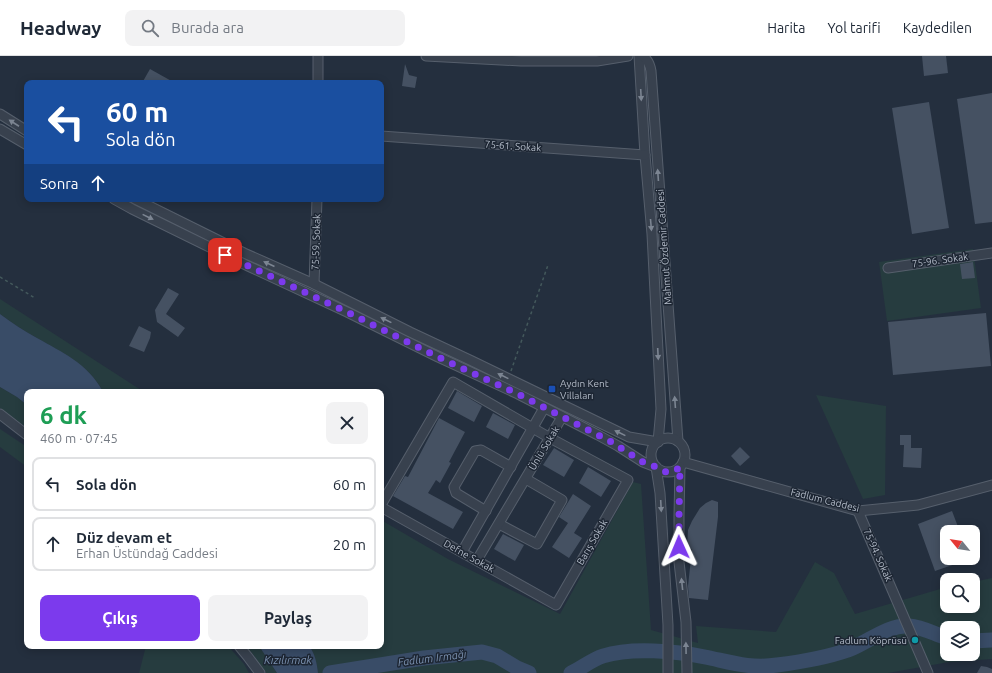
<!DOCTYPE html>
<html lang="tr">
<head>
<meta charset="utf-8">
<style>
	body { margin:0; font-family:Ubuntu,sans-serif; background:#f2f2f3; color:#1f2937; height:100vh; display:flex; flex-direction:column; font-size:15px; white-space:nowrap }
	* { box-sizing:border-box; margin:0 }
	p { font-size:13px; color:#747a83 }
	.icon { flex:none; width:22px; height:22px; fill:none; stroke:currentColor; stroke-width:2; stroke-linecap:round; stroke-linejoin:round }
	.map { position:relative; flex:1; overflow:hidden }
	.sheet { position:absolute; left:24px; top:333px; width:360px; height:260px; display:flex; flex-direction:column; background:#fff; border-radius:8px; box-shadow:0 2px 10px #0003 }
	.sheet>* { flex:none }
	.hud { position:absolute; left:24px; top:24px; width:360px; height:122px; border-radius:8px; box-shadow:0 2px 10px #0003; background:#1a4fa0; color:#fff; overflow:hidden }
	.needle { width:26px; rotate:300deg }
	.buttons { position:absolute; left:940px; top:469px; display:grid; gap:8px }
	.buttons a { display:grid; place-items:center; width:40px; height:40px; border-radius:8px; background:#fff; box-shadow:0 2px 10px #0003; font-size:20px }
	.pin { position:absolute; display:grid; place-items:center; width:34px; height:34px; color:#fff; margin:-17px; border-radius:8px; box-shadow:0 2px 6px #0006 }
	.me { position:absolute; width:44px; margin:-22px; rotate:359deg; stroke-linejoin:round; filter:drop-shadow(0 0 3px #0008) }
	.turn { display:flex; align-items:center; gap:14px; height:84px; padding:0 16px; font-size:18px }
	.turn .icon { width:52px; height:52px; stroke-width:2.5 }
	.turn b { display:block; font-size:28px; line-height:34px }
	.then { display:flex; align-items:center; height:38px; padding:0 16px; background:#0003; gap:8px; font-size:15px }
	.round { display:grid; place-items:center; flex:none; width:42px; height:42px; border-radius:8px; background:#f2f2f3 }
	.headline { display:flex; align-items:center; justify-content:space-between; height:68px; padding:0 16px }
	h1 { font-size:24px; font-weight:700; line-height:30px; color:#1e9e55 }
	.button { display:flex; gap:8px; margin-top:auto; padding:8px 16px }
	.button a { flex:1; height:46px; border-radius:8px; background:#7c3aed; color:#fff; font-size:16px; font-weight:700; line-height:46px; text-align:center }
	.button a+a { background:#f2f2f3; color:#1f2937 }
	ul { padding:0; list-style:none }
	li { display:flex; align-items:center; gap:12px; height:54px; margin:0 8px 6px; padding:0 8px; border:2px solid #e0e1e3; border-radius:8px }
	li div { flex:1 }
	li b { display:block; font-size:15px }
	li em { font-style:normal }
	header { display:flex; align-items:center; gap:24px; box-sizing:border-box; height:56px; padding:0 20px; background:#fff; border-bottom:1px solid #e0e1e3 }
	header strong { font-size:19px }
	nav { display:flex; gap:22px; margin-inline-start:auto; font-size:14px }
	.search { width:280px; height:36px; background:#f2f2f3; display:flex; align-items:center; gap:10px; box-sizing:border-box; padding:0 14px; border-radius:8px; color:#747a83; font-size:15px }
	.map>svg:first-child { display:block }
	.green { fill:#263c3f; fill-rule:evenodd }
	.water { fill:#394c67 }
	.lines { fill:none; stroke-linecap:round; stroke-linejoin:round }
	.river { stroke:#394c67; stroke-width:15 }
	.building { fill:#455162 }
	.minor-casing { stroke:#565f6c; stroke-width:11 }
	.path { stroke:#44595c; stroke-width:1.5; stroke-dasharray:3 3; stroke-linecap:butt }
	.minor { stroke:#38414e; stroke-width:9 }
	.oneway { fill:#7c8592 }
	.route { stroke:#7c3aed; stroke-width:7; stroke-dasharray:0 12.6 }
	.transit-dot { fill:#1a4fb4; stroke:#1d2633; stroke-width:1.5 }
	.culture-dot { fill:#0f9aa8; stroke:#1d2633; stroke-width:1.5 }
	.labels { text-anchor:middle; dominant-baseline:central; stroke-width:3; stroke-linejoin:round; paint-order:stroke }
	.street-label { font-size:10px; fill:#b4bcc9; stroke:#1d2633 }
	.poi-label { font-size:10px; fill:#b4bcc9; stroke:#1d2633; text-anchor:start }
	.water-label { font-size:11px; font-style:italic; fill:#7c92b1; stroke:#1d2633 }
</style>
</head>
<body>
<header>
<strong>Headway</strong>
<div class="search"><svg class="icon" aria-label="search" viewBox="0 0 24 24"><circle cx="10" cy="10" r="6"/><path d="M15 15l6 6"/></svg>Burada ara</div>
<nav><a>Harita</a><a>Yol tarifi</a><a>Kaydedilen</a></nav>
</header>
<div class="map">
<svg width="992" height="617" viewBox="0 0 992 617">
	<rect width="100%" height="100%" fill="#242f3e"/>
	<g class="green">
		<path d="M973 193 981 252 887 265 879 206Z"/>
		<path d="M0 243 144 336H102V334C88 308 61 296 37 282 24 275 12 267 0 258Z"/>
		<path d="M0 331 17 341 27 349V372L0 352Z"/>
		<path d="M816 339 886 350 885 439 863 443Z"/>
		<path d="M0 373 27 391V411L0 391Z"/>
		<path d="M633 426 641 428 651 574 698 587 696 570 776 576 815 506 834 517 855 558 947 531V550H973V526L992 522V603L949 606 888 617H318C317 608 315 597 309 590H381V464L448 503 560 558ZM947 572H973V598H947Z"/>
		<path d="M146 590H228L244 608 249 617H139Z"/>
		<path d="M246 590H259L277 617H266L252 597Z"/>
	</g>
	<g class="water">
		<path d="M0 258C12 267 24 275 37 282 62 296 88 308 102 334V336H27V349L17 341 0 331Z"/>
		<path d="M259 590H309C315 597 317 608 318 617H277Z"/>
	</g>
	<g class="lines">
		<g class="river">
			<path d="M973 585 992 584"/>
			<path d="M330 617 424 602 482 596 497 600 517 612 529 617"/>
			<path d="M571 617C582 612 591 604 603 600 631 591 676 595 705 601 730 606 750 613 777 609 801 606 825 602 848 594 869 586 886 569 909 570 923 571 934 578 947 582"/>
		</g>
	</g>
	<g class="building">
		<path d="M922 0H946L948 17 924 20Z"/>
		<path d="M405 8 409 19 417 21 415 32 402 30Z"/>
		<path d="M150 13 175 27H142Z"/>
		<path d="M992 37V166L975 168 957 43Z"/>
		<path d="M929 46 949 172 912 178 892 52Z"/>
		<path d="M973 206 975 222 962 223 960 208Z"/>
		<path d="M168 232 179 238 166 258 185 272 178 281 157 266 155 254Z"/>
		<path d="M986 257 991 310 893 319 888 266Z"/>
		<path d="M139 270 151 276 150 282 144 296 129 290Z"/>
		<path d="M457 335 482 350 474 366 448 352Z"/>
		<path d="M493 357 515 369 508 383 486 371Z"/>
		<path d="M439 362 465 376 449 406 451 407 440 427 436 424 428 437 463 456 453 473 393 440 405 420 408 421Z"/>
		<path d="M900 379H911V392H922L921 412 903 411 904 389H900Z"/>
		<path d="M740 391 750 401 740 410 731 400Z"/>
		<path d="M554 392 574 404 564 421 543 409Z"/>
		<path d="M588 411 611 425 601 441 579 427Z"/>
		<path d="M573 438 591 450 574 477 582 482 569 502 552 491 568 467 559 461Z"/>
		<path d="M712 444 718 446V461L708 544 689 542 688 530 692 493 687 492 688 474 692 465 700 452 706 447Z"/>
		<path d="M952 455 960 476H947V502L970 503 935 515 918 468Z"/>
		<path d="M503 478 524 489 515 505 494 493Z"/>
		<path d="M981 610 987 611 992 613V617H977Z"/>
	</g>
	<g class="lines">
		<g class="minor-casing">
			<g id="minor">
				<path d="M318 0V27"/>
				<path d="M426 0 521 5H597L628 0"/>
				<path d="M639 0 645 99 652 178 661 353 658 386"/>
				<path d="M642 0C648 3 650 9 651 15L678 385"/>
				<path d="M0 58 27 75"/>
				<path d="M0 73 27 89"/>
				<path d="M381 80 645 99"/>
				<path d="M114 143 132 153 248 210 347 256 438 301 518 338 598 379 618 390 643 406 656 411"/>
				<path d="M135 143 244 197 314 228 410 276 472 305 629 381 658 386"/>
				<path d="M888 212 992 197"/>
				<path d="M314 228 317 143"/>
				<path d="M0 358 27 379"/>
				<circle cx="668" cy="399" r="17"/>
				<path d="M683 406 858 455 918 449 992 429"/>
				<path d="M656 411 660 437 668 569V617"/>
				<path d="M680 411 679 460V506L686 566 687 617"/>
				<path d="M381 449 453 326 550 382 628 424 556 549C498 516 439 484 381 451"/>
				<path d="M486 455 456 437 454 431 475 395 481 394 511 411"/>
				<path d="M858 455 928 617"/>
				<path d="M499 468 537 488 562 444 526 423"/>
				<path d="M462 496 544 352"/>
				<path d="M477 504 562 361"/>
				<path d="M239 590 248 601 260 617"/>
			</g>
		</g>
		<g class="path">
			<path d="M0 221 35 242"/>
			<path d="M511 315 548 209"/>
		</g>
		<use href="#minor" class="minor"/>
	</g>
	<defs><path id="oneway-solid" d="M-6-.8H1V-3.2L6.5 0L1 3.2V.8H-6Z"/></defs>
	<g class="oneway">
		<use href="#oneway-solid" transform="translate(641 39) rotate(87)"/>
		<use href="#oneway-solid" transform="translate(14 67) rotate(-147)"/>
		<use href="#oneway-solid" transform="translate(658 119) rotate(-94)"/>
		<use href="#oneway-solid" transform="translate(148 161) rotate(26)"/>
		<use href="#oneway-solid" transform="translate(651 169) rotate(85)"/>
		<use href="#oneway-solid" transform="translate(269 208) rotate(-156)"/>
		<use href="#oneway-solid" transform="translate(386 264) rotate(-154)"/>
		<use href="#oneway-solid" transform="translate(658 298) rotate(87)"/>
		<use href="#oneway-solid" transform="translate(503 320) rotate(-154)"/>
		<use href="#oneway-solid" transform="translate(675 346) rotate(-94)"/>
		<use href="#oneway-solid" transform="translate(620 377) rotate(-154)"/>
		<use href="#oneway-solid" transform="translate(661 450) rotate(87)"/>
		<use href="#oneway-solid" transform="translate(682 528) rotate(-96)"/>
		<use href="#oneway-solid" transform="translate(686 592) rotate(-91)"/>
	</g>
	<g class="lines">
		<path class="route" d="M225 199 347 256 438 301 518 338 608 384 643 406 656 411 661 414 666 416H671L676 414 680 411 679 460V491"/>
	</g>
	<rect class="transit-dot" x="548" y="329" width="8" height="8" rx="2"/>
	<circle class="culture-dot" cx="915" cy="584" r="4"/>
	<g class="labels">
		<g class="street-label">
			<text transform="translate(513 90) rotate(4)">75-61. Sokak</text>
			<text transform="translate(316 186) rotate(-88)">75-59. Sokak</text>
			<text transform="translate(664 191) rotate(-94)">Mahmut Özdemir Caddesi</text>
			<text transform="translate(940 204) rotate(-8)">75-96. Sokak</text>
			<text transform="translate(544 392) rotate(-59)">Ünlü Sokak</text>
			<text transform="translate(825 444) rotate(14)">Fadlum Caddesi</text>
			<text transform="translate(592 486) rotate(-60)">Barış Sokak</text>
			<text transform="translate(878 499) rotate(66)">75-94. Sokak</text>
			<text transform="translate(469 500) rotate(29)">Defne Sokak</text>
		</g>
		<g class="poi-label">
			<text x="560" y="327">Aydın Kent<tspan x="560" dy="12">Villaları</tspan></text>
			<text x="907" y="584" text-anchor="end">Fadlum Köprüsü</text>
		</g>
		<g class="water-label">
			<text transform="translate(432 602) rotate(-7)">Fadlum Irmağı</text>
			<text x="288" y="604">Kızılırmak</text>
		</g>
	</g>
</svg>
<div class="buttons">
<a><svg class="needle" viewBox="-14 -14 28 28"><path d="M0-13l5 13h-10z" fill="#e53935"/><path d="M0 13l5-13h-10z" fill="#747a83"/></svg></a>
<a><svg class="icon" aria-label="search" viewBox="0 0 24 24"><circle cx="10" cy="10" r="6"/><path d="M15 15l6 6"/></svg></a>
<a><svg class="icon" aria-label="layers" viewBox="0 0 24 24"><path d="M12 4l9 5-9 5-9-5zM3 14l9 5 9-5"/></svg></a>
</div>
<div class="pin" style="left:225px;top:199px;background:#d93025"><svg class="icon" aria-label="arrive" viewBox="0 0 24 24"><path d="M6 21V4h12l-3 4 3 4H6"/></svg></div>
<svg class="me" style="left:679px;top:491px" viewBox="-20 -20 40 40"><path d="M0-17L14 15 0 8-14 15z" fill="#7c3aed" stroke="#fff" stroke-width="4"/></svg>
<div class="hud">
<div class="turn"><svg class="icon" aria-label="left" viewBox="0 0 24 24"><path d="M17 20v-9H6M10 6l-5 5 5 5"/></svg><div><b>60 m</b>Sola dön</div></div>
<div class="then">Sonra<svg class="icon" aria-label="ahead" viewBox="0 0 24 24"><path d="M12 20V5M6 11l6-6 6 6"/></svg></div>
</div>
<section class="sheet">
<div class="headline"><div><h1>6 dk</h1><p>460 m · 07:45</p></div><a class="round"><svg class="icon" aria-label="close" viewBox="0 0 24 24"><path d="M6 6l12 12M18 6L6 18"/></svg></a></div>
<ul>
<li><svg class="icon" aria-label="left" viewBox="0 0 24 24"><path d="M17 20v-9H6M10 6l-5 5 5 5"/></svg><div><b>Sola dön</b></div><em>60 m</em></li>
<li><svg class="icon" aria-label="ahead" viewBox="0 0 24 24"><path d="M12 20V5M6 11l6-6 6 6"/></svg><div><b>Düz devam et</b><p>Erhan Üstündağ Caddesi</p></div><em>20 m</em></li>
</ul>
<div class="button"><a>Çıkış</a><a>Paylaş</a></div>
</section>
</div>
</body>
</html>
